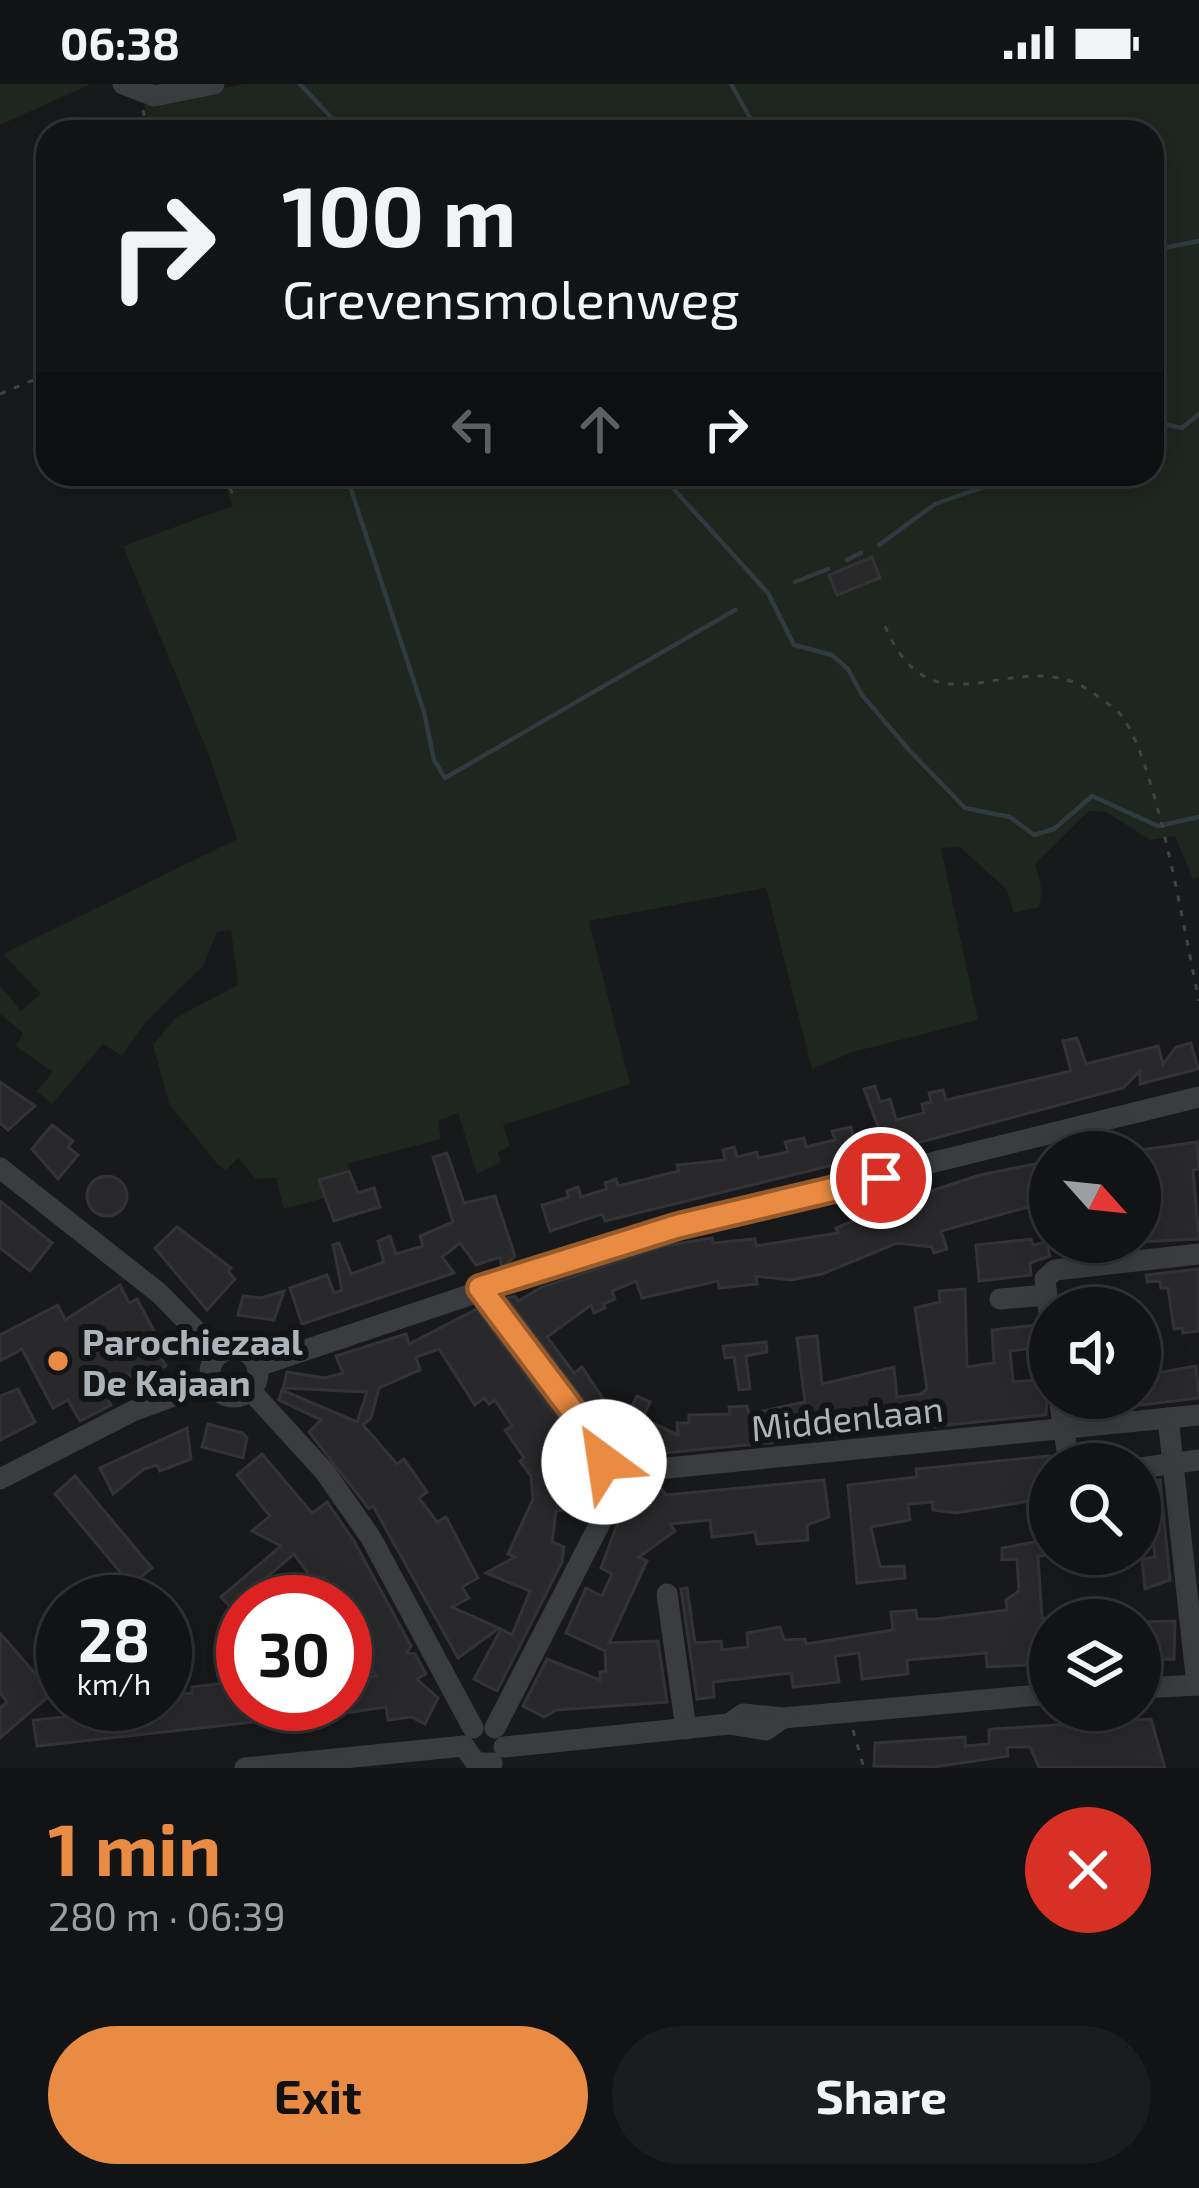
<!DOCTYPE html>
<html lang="en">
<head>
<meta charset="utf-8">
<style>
	body { margin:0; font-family:"Exo 2",sans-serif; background:#1b1c1d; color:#f1f3f6; height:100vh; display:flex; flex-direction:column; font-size:45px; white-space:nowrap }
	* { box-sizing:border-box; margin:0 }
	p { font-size:39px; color:#9c9ea0 }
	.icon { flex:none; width:66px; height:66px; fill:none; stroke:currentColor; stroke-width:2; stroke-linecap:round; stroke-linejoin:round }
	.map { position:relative; height:1684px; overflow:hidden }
	.sheet { display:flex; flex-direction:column; background:#121314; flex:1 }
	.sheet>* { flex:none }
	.hud { position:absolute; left:36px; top:36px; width:1128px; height:366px; border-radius:36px; box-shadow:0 6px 30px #0003,0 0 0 3px #313234; background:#121314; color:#f1f3f6; overflow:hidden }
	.needle { width:78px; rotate:117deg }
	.buttons { position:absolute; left:1029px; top:1047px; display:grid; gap:24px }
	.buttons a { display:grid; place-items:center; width:132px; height:132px; border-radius:50%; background:#121314; box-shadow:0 6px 30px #0003,0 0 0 3px #313234; font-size:60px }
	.speed { position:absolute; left:36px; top:1491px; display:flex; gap:24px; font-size:60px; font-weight:700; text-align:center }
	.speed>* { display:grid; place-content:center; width:156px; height:156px; border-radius:50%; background:#121314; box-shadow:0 6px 30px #0003,0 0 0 3px #313234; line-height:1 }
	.speed small { font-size:30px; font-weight:400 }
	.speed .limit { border:18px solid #d22; background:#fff; color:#111 }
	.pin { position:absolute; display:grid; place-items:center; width:102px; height:102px; color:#fff; margin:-51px; border:6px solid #fff; border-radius:50%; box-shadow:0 3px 12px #0007 }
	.me { position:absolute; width:132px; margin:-66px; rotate:329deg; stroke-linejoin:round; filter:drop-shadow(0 0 9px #0008) }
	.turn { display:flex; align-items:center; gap:42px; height:252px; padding:0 48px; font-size:54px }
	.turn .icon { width:156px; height:156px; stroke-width:2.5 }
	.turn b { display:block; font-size:84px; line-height:102px }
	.lanes { display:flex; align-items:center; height:114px; padding:0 48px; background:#0003; justify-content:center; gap:60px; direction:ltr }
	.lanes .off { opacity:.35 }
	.round { display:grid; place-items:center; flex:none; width:126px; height:126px; border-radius:63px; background:#1b1c1d }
	.summary { display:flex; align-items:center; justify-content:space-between; height:204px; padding:0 48px }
	h1 { font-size:72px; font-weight:700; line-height:90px; color:#e98b42 }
	.cta { display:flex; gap:24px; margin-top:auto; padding:24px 48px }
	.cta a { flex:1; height:138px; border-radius:72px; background:#e98b42; color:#111; font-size:48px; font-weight:700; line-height:138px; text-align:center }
	.cta a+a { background:#1b1c1d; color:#f1f3f6 }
	.status { display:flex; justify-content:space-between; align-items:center; height:84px; padding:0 60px; background:#121314; direction:ltr }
	.status svg { height:33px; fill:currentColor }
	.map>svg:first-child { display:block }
	.green { fill:#1f251f }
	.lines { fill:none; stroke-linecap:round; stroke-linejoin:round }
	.stream { stroke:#2f3b3e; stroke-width:4.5 }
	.building { fill:#29292b; stroke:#333336; stroke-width:3 }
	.path { stroke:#404346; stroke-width:3; stroke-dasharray:6 9; stroke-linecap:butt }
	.minor { stroke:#3a3c3f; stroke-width:21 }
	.route-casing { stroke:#975a2b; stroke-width:30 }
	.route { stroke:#e98b42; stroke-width:21 }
	.poi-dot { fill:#e98b42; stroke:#131416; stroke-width:4.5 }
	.labels { text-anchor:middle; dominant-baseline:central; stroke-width:12; stroke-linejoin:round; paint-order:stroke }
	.poi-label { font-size:36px; font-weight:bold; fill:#acb3b9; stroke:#131416; text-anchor:start }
	.street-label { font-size:36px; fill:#acb3b9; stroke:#131416 }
</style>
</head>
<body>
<div class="status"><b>06:38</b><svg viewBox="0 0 49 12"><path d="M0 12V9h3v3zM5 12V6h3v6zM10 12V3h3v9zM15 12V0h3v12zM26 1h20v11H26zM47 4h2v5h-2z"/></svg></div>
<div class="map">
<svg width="1199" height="1684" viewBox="0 0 1199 1684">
	<rect width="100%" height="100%" fill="#18191a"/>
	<g class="green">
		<path d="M0 0H91L0 41Z"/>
		<path d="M243 0H1199V793L1193 795 1175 752 1150 756 1106 728 1089 727 1035 780 1042 807 1039 823 1014 829 1007 806 960 763 941 764 978 936 853 968 812 985 766 804 589 837 630 1000 503 1041 510 1062 498 1068 501 1078 477 1090 458 1029 438 1037 441 1055 347 1080 349 1085 318 1096 325 1114 284 1125 276 1093 256 1095 238 1074 226 1086 218 1081 169 1020 153 961 175 934 238 901 231 846 217 848 203 882 144 940 122 972 103 960 52 1020 37 1007 53 988 16 962 23 949 0 930V901L21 927 41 910 3 870 237 755 208 669 123 462 232 422 223 390H1152V48H150L144 21Z"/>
	</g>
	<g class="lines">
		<g class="stream">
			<path d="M300 0 345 48"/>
			<path d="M731 0 758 48"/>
			<path d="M1152 166 1199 157"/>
			<path d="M1152 338 1182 344 1199 330"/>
			<path d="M346 390 424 628 434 676 445 694 735 526"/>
			<path d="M660 390 768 509 794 561 832 571 848 585 862 611 910 667 965 724 1010 733 1034 751 1054 745 1092 712 1158 742 1199 733"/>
			<path d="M879 461 935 420 1021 390"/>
			<path d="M847 476 861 469"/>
			<path d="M795 498 828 485"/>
		</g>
	</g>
	<g class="building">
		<path d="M872 473 880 494 837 511 829 491Z"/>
		<path d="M1077 954 1086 980 1158 962 1163 980 1176 963 1191 959 1198 985 1140 1000V987L1123 1004 887 1067 864 1005 875 1002 880 1018 890 1015 896 1036 924 1029 922 1020 931 1018 929 1009 943 1006 946 1016 1071 987 1063 957Z"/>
		<path d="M0 998 35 1022 8 1046 0 1039Z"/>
		<path d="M52 1041 73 1057 68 1063 78 1071 58 1095 32 1065Z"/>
		<path d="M851 1043 859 1075 841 1079 605 1137 602 1130 550 1147 542 1121 569 1113 567 1107 578 1103 581 1113 607 1105 605 1099 616 1095 618 1102 679 1087 677 1081 725 1076 723 1066 734 1063 737 1073 757 1068 758 1074 788 1068 785 1058 804 1054 806 1063 835 1056 832 1047Z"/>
		<path d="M1197 1058 1199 1085 1193 1086 1199 1155 1140 1158V1138L1147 1137 1145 1113 1140 1114V1066Z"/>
		<path d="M447 1069 464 1119 495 1112 515 1172 502 1184 500 1173 476 1181 460 1159 442 1173 454 1189 302 1240 290 1204 327 1191 334 1209 342 1206 333 1161 339 1159 351 1190 384 1178 378 1157 390 1152 396 1170 423 1162 420 1152 453 1138 433 1073Z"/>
		<path d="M1050 1077V1117L941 1147 947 1165 934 1169 932 1163 897 1159 822 1190 791 1196 756 1192 757 1200 719 1204 718 1197 642 1214 636 1197 612 1207 615 1215 603 1220 605 1224 594 1229 591 1221 547 1253 574 1289 582 1283 606 1319 629 1329 637 1312 650 1318 643 1334 678 1351 677 1339H689V1331L730 1330 729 1323 747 1322 749 1330 805 1318 797 1254 817 1252 822 1300 894 1283 897 1313 921 1310 927 1305 915 1224 940 1218 939 1207 965 1205 967 1283 994 1279 992 1246 1035 1241 1044 1263 1010 1267 1013 1298 1048 1295 1046 1331 898 1346 897 1333 839 1339 840 1352 654 1370 610 1351 609 1340 598 1335 507 1214 515 1212 518 1217 542 1203 664 1162 712 1154 713 1159 755 1155 756 1162 838 1149 836 1144 897 1118 980 1091Z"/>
		<path d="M349 1087 358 1109 374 1104 380 1123 334 1137 319 1096Z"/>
		<circle cx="107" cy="1112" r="20"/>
		<path d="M0 1117 52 1159 30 1187 0 1164Z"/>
		<path d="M177 1143 231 1184 228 1187 235 1195 207 1226 155 1164Z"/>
		<path d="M1031 1155 1033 1161 1046 1158 1050 1172 1030 1179 1031 1191 979 1197 976 1161Z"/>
		<path d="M1199 1185V1247L1183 1249 1182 1244 1174 1245 1168 1204H1161L1160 1197 1147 1198 1146 1191Z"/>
		<path d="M120 1201 129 1219 137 1215 168 1273 162 1275 166 1282 138 1297 128 1290 102 1304 111 1321 80 1337 68 1316 53 1324 22 1265 0 1277V1251L58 1221 65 1236Z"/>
		<path d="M284 1207 274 1236 238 1231 243 1212 261 1214Z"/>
		<path d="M477 1225 580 1365 586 1424 556 1427 552 1458 564 1463 562 1478 497 1607 474 1595 501 1545 512 1551 530 1507 486 1489 515 1473 508 1470 533 1415 531 1392 520 1377 524 1374 505 1346 512 1342 495 1316 489 1320 484 1314 475 1321 439 1265 416 1273 420 1286 379 1304 371 1334 363 1341 397 1380 404 1375 427 1408 419 1414 437 1438 446 1433 478 1494 462 1503 469 1514 452 1523 499 1544 458 1574 373 1422 369 1425 309 1348 321 1336 279 1316 282 1306 357 1338 367 1308 283 1304 287 1288 325 1294 343 1289 336 1272 406 1250 409 1260Z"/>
		<path d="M766 1258 767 1268 746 1272 750 1305 739 1306 734 1273 725 1274 723 1262Z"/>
		<path d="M1196 1282 1199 1314 1140 1321V1292Z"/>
		<path d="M18 1305 35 1338 0 1356V1312Z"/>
		<path d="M208 1340 243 1349 247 1354 243 1374 202 1363Z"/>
		<path d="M187 1344 191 1375 160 1387 157 1381 144 1385 113 1410 100 1384Z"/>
		<path d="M262 1370 312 1429 327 1418 354 1457 411 1562 407 1569 415 1570 426 1590 417 1595 438 1614 425 1640 411 1633 388 1636 386 1623 345 1629V1593L376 1592 352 1552 364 1545 343 1509 336 1510 323 1493 315 1499 294 1470 231 1524 221 1513 281 1462 252 1447 270 1432 237 1391Z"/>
		<path d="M1050 1372V1409L1042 1410V1415L956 1429 933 1426 932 1418 908 1420 910 1436 871 1443 880 1483 904 1482 905 1494 857 1499 848 1401 917 1393 916 1385Z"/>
		<path d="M75 1392 152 1484 131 1501 55 1410Z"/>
		<path d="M824 1396 829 1433 807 1441 808 1456 757 1460 755 1448 712 1453 710 1436 670 1440 675 1447 639 1473 647 1477 609 1559 658 1557 667 1618 556 1626 544 1633 523 1622 547 1575 600 1596V1588L606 1587 605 1567 566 1549 586 1504 602 1512 612 1490 601 1484 620 1433 660 1403 666 1411Z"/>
		<path d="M1160 1396 1170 1496 1145 1505 1142 1475 1155 1473 1150 1429 1140 1430V1399Z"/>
		<path d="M1050 1455V1471L1038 1472 1042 1534H1050V1580L987 1583 986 1569 907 1576 908 1590 862 1595 859 1569 835 1572 839 1598 793 1603 791 1589 713 1598 714 1613 697 1615 681 1505 687 1504 695 1559 721 1557 722 1566 748 1563 747 1549 780 1543 784 1556 805 1555 806 1560 893 1546 891 1528 916 1526 917 1535H935L1007 1526 1006 1516 1019 1507 1017 1475 1002 1476V1464Z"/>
		<path d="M1175 1537 1174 1575 1140 1576V1538Z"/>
		<path d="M0 1549 38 1593 63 1570V1600L0 1654V1624L7 1618 0 1609Z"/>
		<path d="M243 1597V1620H344V1628L37 1662 33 1636 76 1632V1626L88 1625V1620H171L176 1611 192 1609V1603Z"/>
		<path d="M1151 1635 1165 1684 1039 1683 1030 1663H1007L1008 1672 934 1683 874 1682 875 1659 965 1653V1662L989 1660V1646L993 1645Z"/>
	</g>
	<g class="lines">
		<g class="path">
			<path d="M143 26 148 48"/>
			<path d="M0 310 48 290"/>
			<path d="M224 390 234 413"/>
			<path d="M885 542C935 660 1019 552 1096 611 1105 618 1118 625 1124 635 1158 687 1185 851 1199 917"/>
			<path d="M853 1646 864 1684"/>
		</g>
		<g class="minor">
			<path d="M123 0 154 12 214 0"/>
			<path d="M0 1084 159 1209 219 1270"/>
			<path d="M480 1204 609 1375"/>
			<path d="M1000 1215 1047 1211"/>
			<path d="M1050 1238 1045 1195 1055 1186 1199 1170"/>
			<circle cx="234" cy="1289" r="24"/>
			<path d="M258 1282 678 1141 1199 1013"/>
			<path d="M251 1307 325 1388 371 1454 473 1644"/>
			<path d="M1059 1314 1069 1380"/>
			<path d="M1168 1334 1197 1601"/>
			<circle cx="618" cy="1391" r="19"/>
			<path d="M1140 1384 1199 1376"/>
			<path d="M637 1387 1199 1331"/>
			<path d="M0 1395 133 1327 212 1298"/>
			<path d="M667 1510 686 1645"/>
			<path d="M1140 1604 1199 1601"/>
			<path d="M729 1640 743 1630 783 1634 1050 1610"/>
			<path d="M495 1644 615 1410"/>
			<path d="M464 1662 476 1679H492"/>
			<path d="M504 1663 729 1640 766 1646 783 1634"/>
			<path d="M245 1684 464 1662"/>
		</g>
	</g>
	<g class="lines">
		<g class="route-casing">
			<path id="route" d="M604 1378 609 1375 480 1204 678 1142 881 1094"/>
		</g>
		<use href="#route" class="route"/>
	</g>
	<circle class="poi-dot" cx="58" cy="1277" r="12"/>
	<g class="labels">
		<g class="poi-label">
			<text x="82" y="1256">Parochiezaal<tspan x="82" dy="41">De Kajaan</tspan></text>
		</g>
		<g class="street-label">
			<text transform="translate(847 1333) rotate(-6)">Middenlaan</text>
		</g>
	</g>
</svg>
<div class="buttons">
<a><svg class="needle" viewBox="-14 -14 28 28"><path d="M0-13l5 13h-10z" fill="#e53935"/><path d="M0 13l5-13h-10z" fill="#9c9ea0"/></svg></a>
<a><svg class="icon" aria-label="sound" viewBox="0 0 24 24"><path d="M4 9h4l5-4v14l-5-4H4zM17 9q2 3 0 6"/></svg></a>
<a><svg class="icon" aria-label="search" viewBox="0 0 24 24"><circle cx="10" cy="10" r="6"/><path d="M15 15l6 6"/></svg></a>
<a><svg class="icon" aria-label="layers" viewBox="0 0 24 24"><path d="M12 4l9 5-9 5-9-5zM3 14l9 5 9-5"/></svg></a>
</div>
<div class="speed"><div>28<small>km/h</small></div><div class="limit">30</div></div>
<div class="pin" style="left:881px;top:1094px;background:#d93025"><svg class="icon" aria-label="arrive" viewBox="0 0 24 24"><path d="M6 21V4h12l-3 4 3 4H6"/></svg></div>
<svg class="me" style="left:604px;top:1378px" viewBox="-20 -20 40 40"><circle r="19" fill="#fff"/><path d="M0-13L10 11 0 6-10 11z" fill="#e98b42"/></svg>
<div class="hud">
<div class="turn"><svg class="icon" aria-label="right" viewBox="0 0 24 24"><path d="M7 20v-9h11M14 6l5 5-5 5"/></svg><div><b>100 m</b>Grevensmolenweg</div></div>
<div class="lanes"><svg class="icon off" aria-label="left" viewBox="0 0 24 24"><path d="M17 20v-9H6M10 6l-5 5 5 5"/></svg><svg class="icon off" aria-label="ahead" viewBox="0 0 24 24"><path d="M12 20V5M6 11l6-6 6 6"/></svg><svg class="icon" aria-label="right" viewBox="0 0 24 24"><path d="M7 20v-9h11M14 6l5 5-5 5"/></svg></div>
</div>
</div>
<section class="sheet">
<div class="summary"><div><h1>1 min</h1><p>280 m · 06:39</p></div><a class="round" style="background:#d93025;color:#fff"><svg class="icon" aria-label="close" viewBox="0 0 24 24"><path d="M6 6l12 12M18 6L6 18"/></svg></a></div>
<div class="cta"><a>Exit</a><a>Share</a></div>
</section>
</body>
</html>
